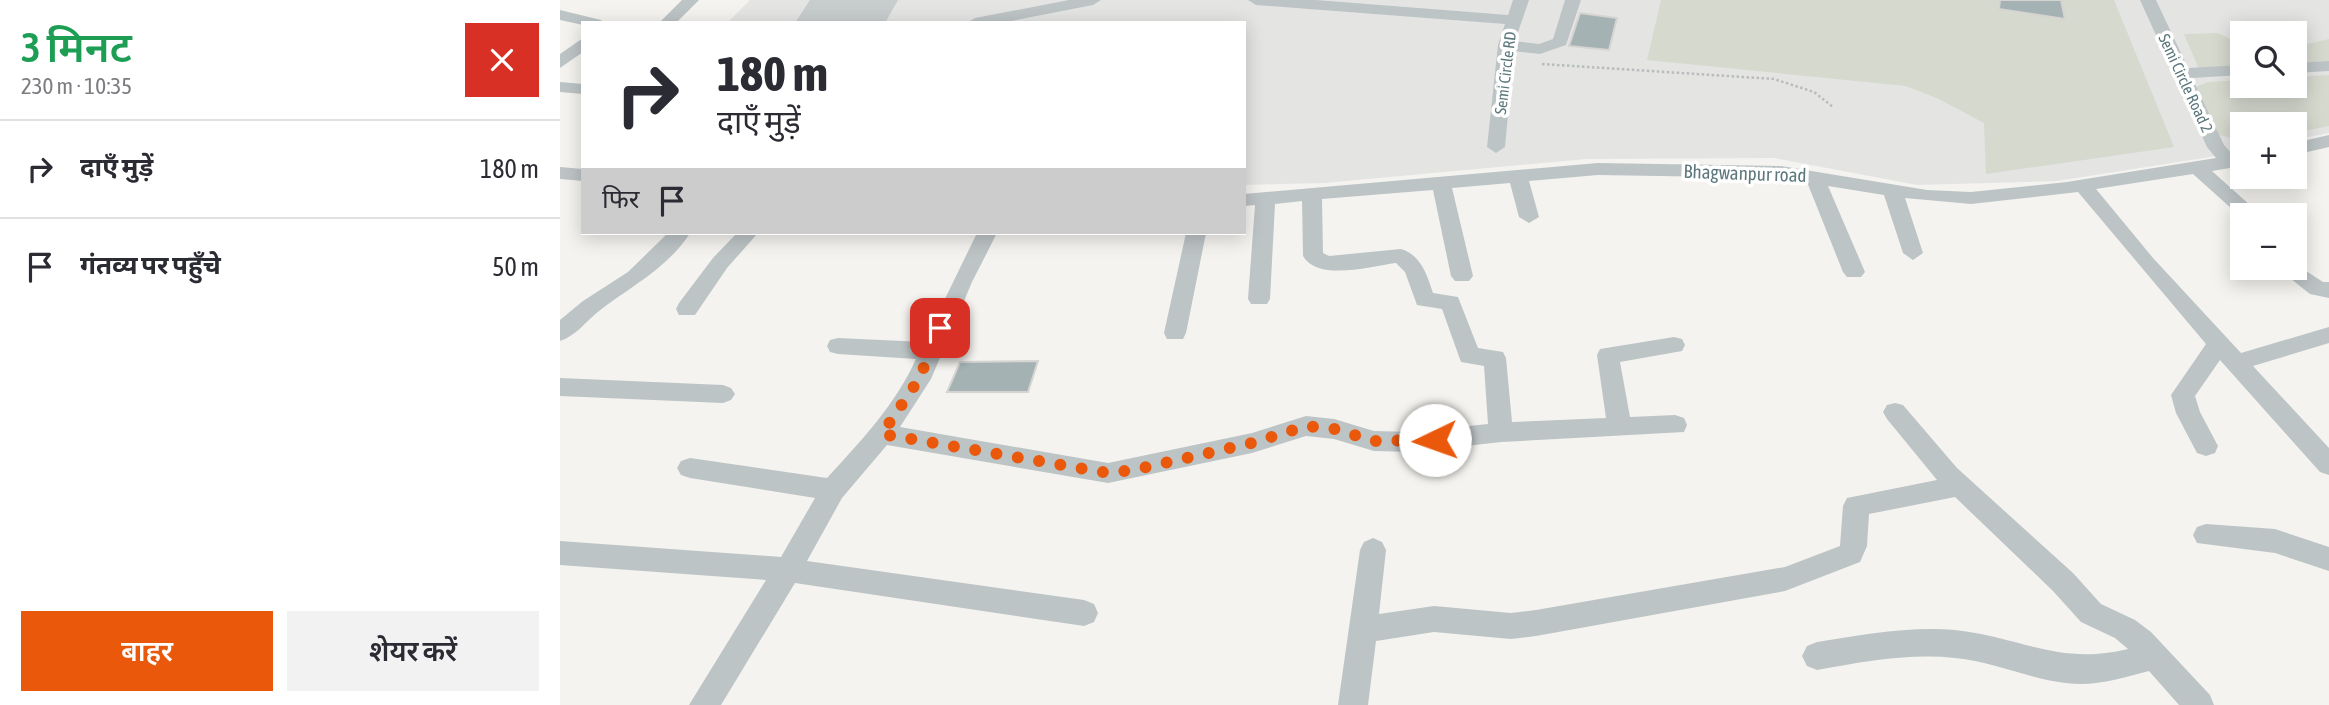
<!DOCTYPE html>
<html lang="hi">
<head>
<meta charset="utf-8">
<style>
	body { margin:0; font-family:"Asap Condensed","Noto Sans Devanagari",sans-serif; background:#f2f2f3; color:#2b2b33; height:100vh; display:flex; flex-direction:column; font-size:26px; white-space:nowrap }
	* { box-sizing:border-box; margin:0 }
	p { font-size:23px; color:#7c7c81 }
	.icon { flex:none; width:38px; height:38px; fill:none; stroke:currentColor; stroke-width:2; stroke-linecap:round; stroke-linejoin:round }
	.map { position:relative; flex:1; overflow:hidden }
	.details { display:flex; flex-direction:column; background:#fff; width:560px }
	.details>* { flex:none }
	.top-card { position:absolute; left:21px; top:21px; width:665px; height:214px; border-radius:0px; box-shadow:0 4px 18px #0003; background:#fff; color:#2b2b33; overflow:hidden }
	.controls { position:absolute; left:1670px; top:21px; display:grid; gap:14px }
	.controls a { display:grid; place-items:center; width:77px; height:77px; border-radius:0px; background:#fff; box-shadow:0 4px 18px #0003; font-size:35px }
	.pin { position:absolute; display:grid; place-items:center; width:60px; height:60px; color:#fff; margin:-30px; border-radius:14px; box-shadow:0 4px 10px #0006 }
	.me { position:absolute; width:77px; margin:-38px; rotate:267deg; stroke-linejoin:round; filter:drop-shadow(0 0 5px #0008) }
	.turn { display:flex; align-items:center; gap:24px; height:147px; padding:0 21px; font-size:32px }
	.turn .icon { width:91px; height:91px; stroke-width:2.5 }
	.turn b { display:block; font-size:49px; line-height:60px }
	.then { display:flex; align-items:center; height:66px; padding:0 21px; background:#0003; gap:14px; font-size:26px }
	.round { display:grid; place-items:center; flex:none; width:74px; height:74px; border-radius:0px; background:#f2f2f3 }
	.overview { display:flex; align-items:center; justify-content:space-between; height:119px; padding:0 21px }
	h1 { font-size:42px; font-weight:600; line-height:52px; color:#1e9e55 }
	.action { display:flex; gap:14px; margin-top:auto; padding:14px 21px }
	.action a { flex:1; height:80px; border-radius:0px; background:#ea580c; color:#fff; font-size:28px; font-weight:600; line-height:80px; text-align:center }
	.action a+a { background:#f2f2f3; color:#2b2b33 }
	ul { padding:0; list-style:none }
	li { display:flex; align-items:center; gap:21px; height:98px; padding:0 21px; border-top:2px solid #e1e1e2 }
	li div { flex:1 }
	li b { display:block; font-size:26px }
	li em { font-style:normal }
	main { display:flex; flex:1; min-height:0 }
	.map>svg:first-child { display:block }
	.built { fill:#e4e4e3; fill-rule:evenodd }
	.green { fill:#d5d9ce }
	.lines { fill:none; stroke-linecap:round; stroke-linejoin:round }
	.runway { fill:#c7cccc; fill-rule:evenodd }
	.building { fill:#a4b2b4; stroke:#d5d4d2; stroke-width:2 }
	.path { stroke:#b7bcbd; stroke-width:2.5; stroke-dasharray:2.5 2.5; stroke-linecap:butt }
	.minor { fill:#bdc4c6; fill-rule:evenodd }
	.route { stroke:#ea580c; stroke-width:12; stroke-dasharray:0 21.6 }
	.labels { text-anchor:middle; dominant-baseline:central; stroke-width:7; stroke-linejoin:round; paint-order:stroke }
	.far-street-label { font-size:16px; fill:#5c787d; stroke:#fff }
	.street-label { font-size:19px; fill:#5c787d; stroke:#fff }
</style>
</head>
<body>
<main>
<section class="details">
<div class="overview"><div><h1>3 मिनट</h1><p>230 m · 10:35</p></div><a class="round" style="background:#d93025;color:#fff"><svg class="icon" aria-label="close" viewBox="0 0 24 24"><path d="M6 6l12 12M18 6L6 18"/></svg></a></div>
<ul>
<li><svg class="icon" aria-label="right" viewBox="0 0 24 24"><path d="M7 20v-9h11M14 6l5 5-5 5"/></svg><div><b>दाएँ मुड़ें</b></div><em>180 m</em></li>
<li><svg class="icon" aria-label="arrive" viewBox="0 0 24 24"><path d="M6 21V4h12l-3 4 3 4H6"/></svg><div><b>गंतव्य पर पहुँचे</b></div><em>50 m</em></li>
</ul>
<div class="action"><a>बाहर</a><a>शेयर करें</a></div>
</section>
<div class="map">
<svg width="1769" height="705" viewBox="0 0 1769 705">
	<rect width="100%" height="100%" fill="#f4f3ef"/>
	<path class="built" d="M190 0H1769V133L1734 140V124H1682V152L1497 181 1357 185 1214 158 1026 159 764 183 684 185V23H167ZM1682 33H1734V86H1682Z"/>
	<g class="green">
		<path d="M1101 0H1554L1614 147 1426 174 1424 123 1379 99 1346 86 1087 60Z"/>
		<path d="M1658 33 1682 45V66L1639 69 1624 34Z"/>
		<path d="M1769 39V61L1734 63V47Z"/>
		<path d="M1769 75V126L1734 133V124H1682V141L1652 133 1626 91 1648 82 1682 80V86H1734V77Z"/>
	</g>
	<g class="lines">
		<path class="runway" d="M250 0H338L325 23H235Z"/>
	</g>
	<g class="building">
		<path d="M1440 0H1501L1505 19 1439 9Z"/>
		<path d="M1020 13 1057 18 1049 50 1009 46Z"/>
		<path d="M478 361 468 392H387L400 362Z"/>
	</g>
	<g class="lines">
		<path class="path" d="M982 64 1214 79 1254 92 1273 107"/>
		<g class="minor">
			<path d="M122 0H139L116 23H99Z"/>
			<path d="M509 0H541L533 5 441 23H407L415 18Z"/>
			<path d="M688 0H756L948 15 953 0H969L955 41 979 44 993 39 1005 0H1021L1006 45 980 54 954 51 945 147 936 153 927 147 938 45 945 24 696 5Z"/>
			<path d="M1580 0H1596L1628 68 1682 65V75L1632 78 1664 145 1674 156 1682 154V166L1652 171 1701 215 1682 218 1633 174 1536 189 1593 258 1681 353 1769 327V343L1693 366 1769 448V475L1760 472 1660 360 1635 396 1640 412 1658 446 1655 453 1646 456 1637 453 1616 413 1611 395 1646 344 1518 192 1411 204 1345 198 1363 253 1353 260 1343 253 1324 195 1268 186 1305 272 1301 277H1287L1283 272 1247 182 1221 178 1038 175 969 181 979 217 969 223 959 217 950 183 892 188 913 276 909 281H895L891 276 873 190 762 199 763 253 769 256 841 249C861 255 867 275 873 293L898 297 918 348 943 352 946 358 952 422 1046 418 1037 355 1040 349 1114 337 1122 339 1125 345 1122 351 1060 362 1070 417 1115 415 1124 418 1127 425 1124 432 941 442 853 452 814 451 774 439 746 436 692 453 548 483 327 445 282 498 247 561 524 600 534 604 538 613 534 622 524 626 235 583 161 705H129L206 580 0 565V541L221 557 255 498 130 478 121 475 117 468 121 461 130 458 267 478C300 442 336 404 356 359L278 354 270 352 267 346 270 340 278 338 364 342 417 233H437L412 282 371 379 340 427 548 463 692 433 746 416 774 419 814 431 853 432 928 424 924 366 901 362 882 309 857 305 845 272 836 263C811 266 758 282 743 256L742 201 715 204 710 299 707 304H691L688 299 695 205 684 206V194L1038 163 1221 166 1367 190 1411 192 1507 182 1656 158 1647 147Z"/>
			<path d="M0 10 41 20 43 23 23 25 0 20Z"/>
			<path d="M23 38V52L0 68V54Z"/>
			<path d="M1769 61V71L1734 73V63Z"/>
			<path d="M0 82 23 84V94L0 92Z"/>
			<path d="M1769 135V147L1734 155V143Z"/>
			<path d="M0 167 23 169V181L0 179Z"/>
			<path d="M108 233H130C109 267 70 287 39 311 26 321 16 336 0 341V320L23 301 68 272Z"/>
			<path d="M177 233H198L167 268 135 315H119L116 309 119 303 153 258Z"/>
			<path d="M626 233H646L626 333 623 339H607L604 333Z"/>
			<path d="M1734 263 1763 282H1769V298L1750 294 1717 268H1734Z"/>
			<path d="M0 378 163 385 171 388 175 394 171 400 163 403 0 396Z"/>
			<path d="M1335 403 1343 405 1397 468 1513 573 1541 604 1575 620 1591 632 1650 695 1654 705H1619L1589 671C1566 677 1544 684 1520 684 1477 683 1438 662 1395 658 1349 653 1302 662 1257 670L1247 666 1242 656 1247 646 1257 642C1302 635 1349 626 1395 630 1461 637 1498 666 1568 649L1555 638 1521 622 1493 591 1395 497 1309 514 1307 546 1300 562 1225 591 976 636 951 639 874 632 816 641 808 705H778L800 550 804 542 813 538 822 542 826 550 819 614 874 606 951 613 976 610 1225 567 1280 546 1283 506 1287 498 1377 480 1327 419 1323 412 1327 405Z"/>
			<path d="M1646 524 1715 529 1769 547V571L1715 553 1637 543 1633 535 1637 527Z"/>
		</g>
	</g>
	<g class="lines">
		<path class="route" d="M380 328 359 379 322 434 548 473 574 470 692 443 746 426 775 429 814 441 875 440"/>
	</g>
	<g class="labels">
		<g class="far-street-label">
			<text transform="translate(945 73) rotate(-83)">Semi Circle RD</text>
			<text transform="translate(1626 83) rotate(65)">Semi Circle Road 2</text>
		</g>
		<g class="street-label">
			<text transform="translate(1185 173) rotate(2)">Bhagwanpur road</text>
		</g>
	</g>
</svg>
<div class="controls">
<a><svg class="icon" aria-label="search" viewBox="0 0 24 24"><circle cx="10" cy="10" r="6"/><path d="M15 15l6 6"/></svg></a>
<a>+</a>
<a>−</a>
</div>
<div class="pin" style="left:380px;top:328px;background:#d93025"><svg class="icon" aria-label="arrive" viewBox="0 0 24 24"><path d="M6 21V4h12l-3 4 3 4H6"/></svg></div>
<svg class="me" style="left:875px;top:440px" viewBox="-20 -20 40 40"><circle r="19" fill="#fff"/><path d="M0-13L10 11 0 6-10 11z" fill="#ea580c"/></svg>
<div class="top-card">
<div class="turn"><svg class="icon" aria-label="right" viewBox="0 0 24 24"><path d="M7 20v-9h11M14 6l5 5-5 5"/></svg><div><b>180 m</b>दाएँ मुड़ें</div></div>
<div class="then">फिर<svg class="icon" aria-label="arrive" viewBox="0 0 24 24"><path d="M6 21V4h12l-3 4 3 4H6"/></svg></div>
</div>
</div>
</main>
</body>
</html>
